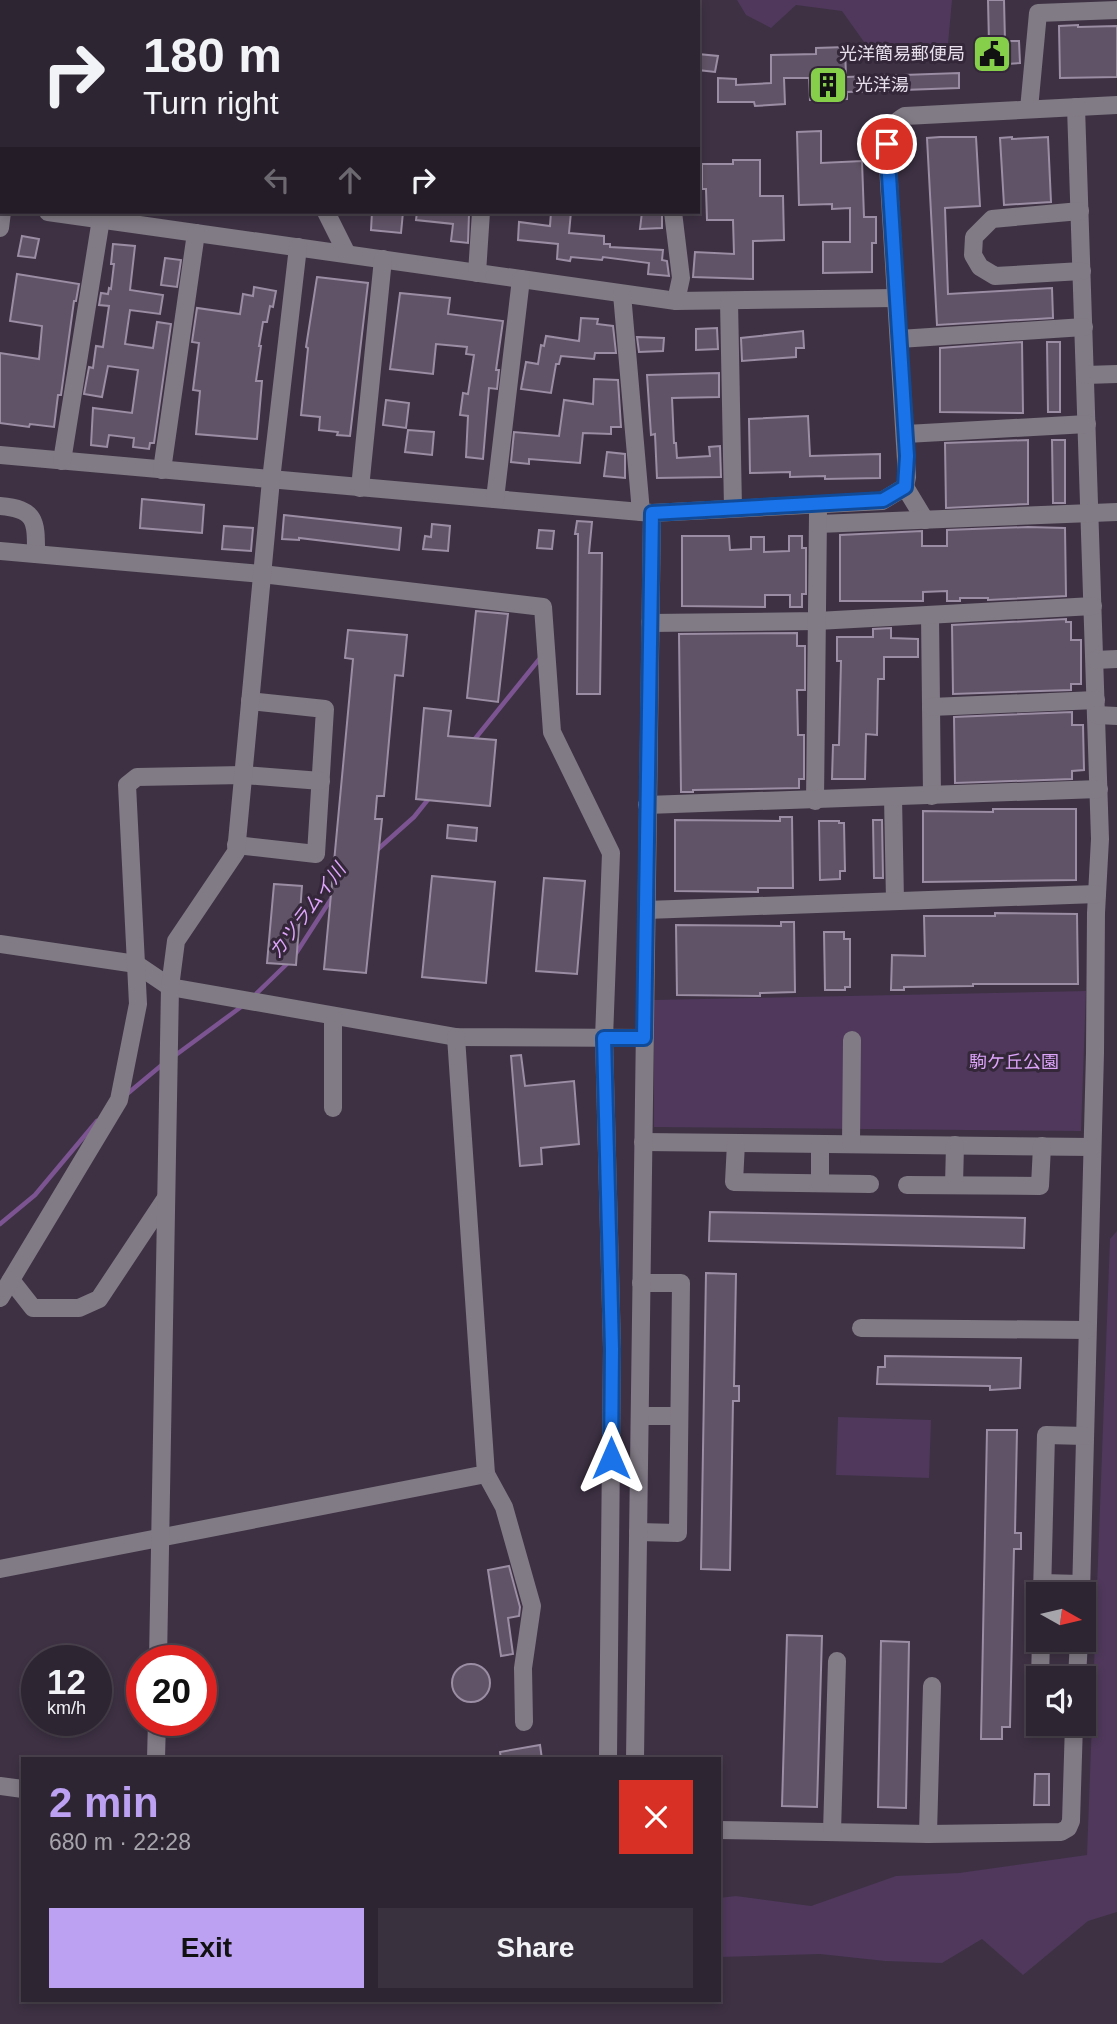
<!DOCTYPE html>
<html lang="en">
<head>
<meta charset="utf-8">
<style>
	body { margin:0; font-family:Helvetica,"Noto Sans JP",sans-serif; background:#3a313e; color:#f1f3f6; height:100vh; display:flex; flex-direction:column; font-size:26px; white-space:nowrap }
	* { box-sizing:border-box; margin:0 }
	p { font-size:23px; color:#a7a5ac }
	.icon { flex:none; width:38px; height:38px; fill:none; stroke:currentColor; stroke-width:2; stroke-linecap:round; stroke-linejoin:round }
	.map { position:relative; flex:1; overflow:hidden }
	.sheet { position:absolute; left:21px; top:1757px; width:700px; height:245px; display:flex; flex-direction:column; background:#2e2532; border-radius:0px; box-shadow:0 4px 10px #0003,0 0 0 2px #49424d }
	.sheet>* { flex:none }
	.guide { position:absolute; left:0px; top:0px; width:700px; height:214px; box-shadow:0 4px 10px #0003,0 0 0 2px #49424d; background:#2e2532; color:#f1f3f6; overflow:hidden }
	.needle { width:46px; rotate:98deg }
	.tools { position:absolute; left:1026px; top:1582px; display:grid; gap:14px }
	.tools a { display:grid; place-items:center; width:70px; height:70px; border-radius:0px; background:#2e2532; box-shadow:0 4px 10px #0003,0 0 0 2px #49424d; font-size:35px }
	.speed { position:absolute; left:21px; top:1645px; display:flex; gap:14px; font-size:35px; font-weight:700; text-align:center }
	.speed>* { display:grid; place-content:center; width:91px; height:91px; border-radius:50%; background:#2e2532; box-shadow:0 4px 10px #0003,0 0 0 2px #49424d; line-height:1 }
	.speed small { font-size:18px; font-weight:400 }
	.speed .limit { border:10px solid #d22; background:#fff; color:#111 }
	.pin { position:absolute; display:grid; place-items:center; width:60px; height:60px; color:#fff; margin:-30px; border:4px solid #fff; border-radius:50%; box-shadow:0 2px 7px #0007 }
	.me { position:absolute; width:77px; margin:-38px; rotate:0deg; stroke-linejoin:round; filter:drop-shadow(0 0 5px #0008) }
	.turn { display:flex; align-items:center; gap:24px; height:147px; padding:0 28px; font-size:32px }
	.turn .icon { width:91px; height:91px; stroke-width:2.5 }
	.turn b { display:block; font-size:49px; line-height:60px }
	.lanes { display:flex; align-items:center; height:66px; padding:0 28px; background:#0003; justify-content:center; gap:35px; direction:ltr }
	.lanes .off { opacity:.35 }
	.round { display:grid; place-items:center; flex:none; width:74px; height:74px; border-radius:0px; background:#3a313e }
	.head { display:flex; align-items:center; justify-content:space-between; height:119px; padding:0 28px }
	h1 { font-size:42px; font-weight:700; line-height:52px; color:#bca0f2 }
	.cta { display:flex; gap:14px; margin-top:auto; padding:14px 28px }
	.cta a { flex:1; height:80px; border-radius:0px; background:#bca0f2; color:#111; font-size:28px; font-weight:700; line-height:80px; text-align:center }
	.cta a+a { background:#3a313e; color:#f1f3f6 }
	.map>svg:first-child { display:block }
	.green { fill:#4f385b }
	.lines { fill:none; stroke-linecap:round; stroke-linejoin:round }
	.stream { stroke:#7c5491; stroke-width:4.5 }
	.building { fill:#605367; stroke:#9b8da3; stroke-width:2 }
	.minor { stroke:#817b85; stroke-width:18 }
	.route-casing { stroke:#114b97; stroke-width:18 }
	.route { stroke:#1a73e8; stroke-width:12 }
	.labels { text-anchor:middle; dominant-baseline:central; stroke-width:6; stroke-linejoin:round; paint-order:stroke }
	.poi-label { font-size:18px; fill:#e7dfeb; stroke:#332739; text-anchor:end }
	.park-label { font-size:18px; fill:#dda4fa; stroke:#332739 }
	.water-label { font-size:19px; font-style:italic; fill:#dfa6fc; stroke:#332739 }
</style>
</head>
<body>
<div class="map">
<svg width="1117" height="2024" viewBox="0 0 1117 2024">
	<rect width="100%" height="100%" fill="#3d3143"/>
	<g class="green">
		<path d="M737 0H952L947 55 900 54 874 56 842 11 796 5 771 28 746 15Z"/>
		<path d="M1086 991 1081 1131 654 1127V1000Z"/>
		<path d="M1117 1231V1912L1088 1921 1023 1975 982 1939 942 1963 885 1961 820 1954 719 1957V1898L736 1896 811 1906 896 1876 959 1873 1087 1855 1110 1239Z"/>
		<path d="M838 1417 931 1420 929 1478 836 1475Z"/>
	</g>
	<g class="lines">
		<g class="stream">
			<path d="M474 740 541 657"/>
			<path d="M377 850 414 817 430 797"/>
			<path d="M254 996 293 958 333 896"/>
			<path d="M173 1057 245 1004"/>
			<path d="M127 1094 163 1064"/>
			<path d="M0 1224 35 1195 97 1121"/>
		</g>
	</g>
	<g class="building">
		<path d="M988 0H1004L1005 41H1019L1020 63 976 66 975 45 989 44Z"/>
		<path d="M1078 25V27L1117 26V77L1060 78 1059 26Z"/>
		<path d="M845 47 846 77 959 73V88L847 92V99L810 100 809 78H784L785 104 755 106 754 102H718V78L736 79V85L771 83V55L816 54V48Z"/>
		<path d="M698 54 718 56 715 72 698 70Z"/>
		<path d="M821 131V163L862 161 864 217H876V243H872V272L823 273V242H850V208L832 209V204L799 205 797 132Z"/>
		<path d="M940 137H976L980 206 945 208 948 294 1052 288 1053 318 937 325 927 138Z"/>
		<path d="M1012 137V139L1048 137 1051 202 1004 205 1000 138Z"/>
		<path d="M733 160H760V196H783L784 240 753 241V279L693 277 695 252 734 254 733 220H707L706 189H702V164H733Z"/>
		<path d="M372 212H403L401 233 371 230Z"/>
		<path d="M417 212 469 214 468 243 451 241 453 224 416 220Z"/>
		<path d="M551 212H571L569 233 604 236V244H610V247L663 250 662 260 667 261 669 276 648 274 649 263 603 257 602 260 571 257 570 261 557 259 558 244 518 240 519 222 550 226Z"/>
		<path d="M642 212H662V228L640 229Z"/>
		<path d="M22 236 39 239 35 258 18 256Z"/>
		<path d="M113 244 135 246 130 290 163 295 160 314 130 310 125 344 153 348 157 322 171 324 154 443H150L149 449 133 447 134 438 109 435 107 447 91 445 93 408 132 413 138 370 108 366 102 397 84 394 89 367 93 368 96 346 103 347 109 306 99 305 101 293 108 294 109 288 111 289 114 264H111Z"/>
		<path d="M165 258 181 260 177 287 161 285Z"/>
		<path d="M17 274 79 284 76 301H74L61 395H58L54 427 30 424 29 427 0 423V353L39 359 42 326 10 321Z"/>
		<path d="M317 277 368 283 350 436 337 435 338 432 319 430 320 417 301 415 308 348 306 347Z"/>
		<path d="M254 287 276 291 273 307 270 306 267 322H263L259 346H261L256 381H262L257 439 196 434 200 391 193 390 199 343 192 342 197 308 240 314 243 294 253 296Z"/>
		<path d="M400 293 450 298 448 314 503 321 496 370H499L497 389 489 388 483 459 466 457 468 416 460 415 463 393 468 394 474 355 466 354 467 347 436 344 433 374 390 369Z"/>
		<path d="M581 318 598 319 597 324 613 326 616 353H595L594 359 561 356 559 364H556L551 393 521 389 526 362 538 364 541 345 544 346 546 336 579 341Z"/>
		<path d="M717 328 718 349 696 350V329Z"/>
		<path d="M803 331 804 348H796V357L742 361 741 338Z"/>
		<path d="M637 337 664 338 663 351 639 352Z"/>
		<path d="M1022 342 1023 413 940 412V348Z"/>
		<path d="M1047 342H1060V412H1048Z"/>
		<path d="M719 373V397L672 398 674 443H676L677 458 710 456 709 447 720 446 721 477 657 478 655 434 651 435 647 375Z"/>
		<path d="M594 379 618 380 621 427H611V434L583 433 580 463 529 459V464L511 462 514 432 559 436 564 400 593 404Z"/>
		<path d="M386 400 409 403 406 428 383 425Z"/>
		<path d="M808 416 810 456 880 454V478L825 479V476L790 477V472L750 473 749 419Z"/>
		<path d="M408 430 434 432 432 455 405 452Z"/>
		<path d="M1028 440V504L946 508 945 443Z"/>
		<path d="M1052 440H1065V503H1053Z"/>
		<path d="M607 452 625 454V478L604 476Z"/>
		<path d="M142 499 204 505 202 533 140 528Z"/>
		<path d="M284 515 401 528 399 550 299 538V540L282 539Z"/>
		<path d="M577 521 592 522 589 553H602L600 694H577L578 534H575Z"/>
		<path d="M432 524 450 526 448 551 423 549 425 536 431 537Z"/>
		<path d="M224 526 253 528 251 551 222 549Z"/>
		<path d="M1028 527 1065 528 1066 596 988 600V598H960V601H947V591L923 592V601H840V535L922 531V546H947V530Z"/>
		<path d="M539 530 554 531 552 549 537 548Z"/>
		<path d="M682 536H729L730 550 751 549V537H764V552L789 551V536H802V548H806V594H802V607H790V595H765V607L682 606Z"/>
		<path d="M476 611 508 614 498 702 467 698Z"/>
		<path d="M1066 619V622H1071V640H1081V684H1071V690L953 694 952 625Z"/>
		<path d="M891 628V638L918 639V657H884V679H878L877 735 866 734 865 779H832L833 745H839L841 661H837V637H873V629Z"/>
		<path d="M348 630 407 635 403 676 395 675 384 796H377L375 819H382L366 973 324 969 353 659 345 658Z"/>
		<path d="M797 633V646H805V690H797L798 735H804V779H799V788L693 790V792H681L679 634Z"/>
		<path d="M424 708 451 711 448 736 496 740 490 806 416 799Z"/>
		<path d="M1072 712V725H1083L1084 770 1072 771V779L955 783 954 717Z"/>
		<path d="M993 809H1076V880L923 882V811L993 812Z"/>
		<path d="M780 817H792L793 888H758V892L675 891V820L780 821Z"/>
		<path d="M873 820H882L883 878H874Z"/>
		<path d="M819 821H839V823H844L845 871H840V879L820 880Z"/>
		<path d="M448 825 477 828 476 841 447 838Z"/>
		<path d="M432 876 495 882 486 983 422 977Z"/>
		<path d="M544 878 585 881 577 974 536 971Z"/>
		<path d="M274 884 302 886 296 965 267 963Z"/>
		<path d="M995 913 1077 914 1078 984H973V986L904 987V990H891L892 955 925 956 924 916H995Z"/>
		<path d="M781 922H794L795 992 760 993V996L677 995 676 925 781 926Z"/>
		<path d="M824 932H844V939H850V987H845V990H825Z"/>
		<path d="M521 1055 525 1086 574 1081 579 1144 541 1148 542 1164 520 1166 511 1056Z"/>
		<path d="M710 1212 1025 1218 1024 1248 709 1241Z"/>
		<path d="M706 1273 736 1274 734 1386H739V1401H733L730 1570 701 1569Z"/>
		<path d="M885 1356 1021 1358 1020 1388 990 1390V1386L877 1384 878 1367H885Z"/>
		<path d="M987 1430H1017L1015 1533H1021V1549H1014L1010 1727H1002V1739H981Z"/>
		<path d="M509 1566 520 1607 519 1616 508 1618 513 1654 501 1656 488 1570Z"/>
		<path d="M787 1635 822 1636 817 1807 782 1806Z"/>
		<path d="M881 1641 909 1642 906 1808 878 1807Z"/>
		<circle cx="471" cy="1683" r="19"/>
		<path d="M540 1745 542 1759H501L500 1752Z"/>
		<path d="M1035 1774H1049V1805H1034Z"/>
	</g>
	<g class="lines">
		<g class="minor">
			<path d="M60 2 61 0"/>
			<path d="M169 2 170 0"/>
			<path d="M496 2V0"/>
			<path d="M1076 107 1100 839 1096 913 1095 1053 1081 1594"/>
			<path d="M1029 109 1038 13 1117 10"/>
			<path d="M1080 211 992 219 974 237 973 255 980 267 995 276 1082 271"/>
			<path d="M48 212 676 301 896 298"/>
			<path d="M326 212 347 254"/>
			<path d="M673 212 681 278 676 301"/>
			<path d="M0 228 2 212"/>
			<path d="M477 273 481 212"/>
			<path d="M622 294 641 512"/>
			<path d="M729 301 733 508"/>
			<path d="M899 339 1084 327"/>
			<path d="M1085 375 1117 374"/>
			<path d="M906 434 1087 424"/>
			<path d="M0 455 652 513 882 501 905 487 907 477 888 166C887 146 885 127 905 116L1117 105"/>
			<path d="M62 461 101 219"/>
			<path d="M162 470 196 233"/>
			<path d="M905 487 925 520"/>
			<path d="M360 488 383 259"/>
			<path d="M495 499 521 279"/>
			<path d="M0 506C37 509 36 522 36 554"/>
			<path d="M818 524 1117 512"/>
			<path d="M0 551 262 574 543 607 552 732 611 853 604 1038 612 1348 608 1759"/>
			<path d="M930 615 932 796"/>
			<path d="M650 623 817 621 1093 606"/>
			<path d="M1095 660 1117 659"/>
			<path d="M931 707 1096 700"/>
			<path d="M1097 715 1117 716"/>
			<path d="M893 797 895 901"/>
			<path d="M815 801 818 514"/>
			<path d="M647 805 1099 789"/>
			<path d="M236 845 316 854 325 709 250 701"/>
			<path d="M646 910 1097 894"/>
			<path d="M0 944 136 964 170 987 456 1037 644 1038"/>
			<path d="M333 1016V1108"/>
			<path d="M643 1142 1092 1147"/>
			<path d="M736 1143 734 1182 870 1184"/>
			<path d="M851 1144 852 1040"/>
			<path d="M820 1183V1144"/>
			<path d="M907 1185 1040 1186 1042 1146"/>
			<path d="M954 1185 955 1145"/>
			<path d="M11 1280 33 1308H79L99 1299 166 1198"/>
			<path d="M0 1298 119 1100 138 1004 127 785 137 777 243 775 321 781"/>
			<path d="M861 1328 1087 1330"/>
			<path d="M641 1416H679"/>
			<path d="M486 1474 504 1507 532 1606 523 1668 524 1722"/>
			<path d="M638 1532 678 1533 681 1283H641"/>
			<path d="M0 1569 486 1474 456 1037"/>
			<path d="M1042 1583 1081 1584"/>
			<path d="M1042 1594 1046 1435 1085 1436"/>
			<path d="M158 1661 170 987 176 941 236 852 271 480 298 247"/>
			<path d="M1040 1678 1041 1640"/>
			<path d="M1077 1678 1079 1640"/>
			<path d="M1038 1724V1726L1074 1728"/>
			<path d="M156 1759 157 1720"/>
			<path d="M635 1759 652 513"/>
			<path d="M0 1786 23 1789"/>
			<path d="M719 1830 928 1834 1061 1832 1068 1828 1071 1821 1074 1724"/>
			<path d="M832 1832 837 1661"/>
			<path d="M928 1834 932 1686"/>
		</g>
	</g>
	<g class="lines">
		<g class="route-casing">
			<path id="route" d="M611 1458 612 1349 604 1038H644L652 513 883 500 905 487 907 456 887 144"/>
		</g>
		<use href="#route" class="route"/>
	</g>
	<defs>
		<g id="civic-square" transform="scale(2.0125)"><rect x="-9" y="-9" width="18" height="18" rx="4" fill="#86cf4b" stroke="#332739"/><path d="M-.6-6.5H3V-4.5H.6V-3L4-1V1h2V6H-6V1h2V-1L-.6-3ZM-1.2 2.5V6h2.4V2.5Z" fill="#111"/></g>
		<g id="building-square" transform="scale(2.0125)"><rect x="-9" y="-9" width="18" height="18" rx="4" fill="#86cf4b" stroke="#332739"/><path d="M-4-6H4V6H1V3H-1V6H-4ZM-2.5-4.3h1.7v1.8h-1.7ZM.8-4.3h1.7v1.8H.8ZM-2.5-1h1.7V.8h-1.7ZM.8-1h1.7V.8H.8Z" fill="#111"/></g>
	</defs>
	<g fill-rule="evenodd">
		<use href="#civic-square" x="992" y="54"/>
		<use href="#building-square" x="828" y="85"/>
	</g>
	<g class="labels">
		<g class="poi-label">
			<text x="965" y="54">光洋簡易郵便局</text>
			<text x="855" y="85" text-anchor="start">光洋湯</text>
		</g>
		<g class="park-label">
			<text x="1014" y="1062">駒ケ丘公園</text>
		</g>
		<g class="water-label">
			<text transform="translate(307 911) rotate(-53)">カツラムイ川</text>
		</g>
	</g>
</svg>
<div class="tools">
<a><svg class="needle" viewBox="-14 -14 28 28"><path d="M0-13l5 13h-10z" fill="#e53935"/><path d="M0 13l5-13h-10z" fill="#a7a5ac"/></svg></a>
<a><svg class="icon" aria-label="sound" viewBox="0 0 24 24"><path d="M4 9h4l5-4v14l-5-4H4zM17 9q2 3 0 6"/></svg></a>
</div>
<div class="speed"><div>12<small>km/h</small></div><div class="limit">20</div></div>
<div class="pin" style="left:887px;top:144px;background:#d93025"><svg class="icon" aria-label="arrive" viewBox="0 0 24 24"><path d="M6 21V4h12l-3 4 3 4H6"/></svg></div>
<svg class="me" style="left:611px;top:1458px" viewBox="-20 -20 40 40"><path d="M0-17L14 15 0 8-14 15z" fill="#1a73e8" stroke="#fff" stroke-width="4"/></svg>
<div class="guide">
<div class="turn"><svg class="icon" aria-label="right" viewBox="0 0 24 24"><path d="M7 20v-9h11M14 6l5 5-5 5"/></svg><div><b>180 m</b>Turn right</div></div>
<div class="lanes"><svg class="icon off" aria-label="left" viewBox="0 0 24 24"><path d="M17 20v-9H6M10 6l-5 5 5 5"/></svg><svg class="icon off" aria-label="ahead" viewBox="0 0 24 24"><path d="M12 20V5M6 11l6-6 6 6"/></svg><svg class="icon" aria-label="right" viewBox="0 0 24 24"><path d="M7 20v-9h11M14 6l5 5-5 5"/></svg></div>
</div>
<section class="sheet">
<div class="head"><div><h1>2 min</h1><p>680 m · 22:28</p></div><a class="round" style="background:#d93025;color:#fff"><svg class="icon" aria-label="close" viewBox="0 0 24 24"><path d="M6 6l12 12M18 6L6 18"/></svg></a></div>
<div class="cta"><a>Exit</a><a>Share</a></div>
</section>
</div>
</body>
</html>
